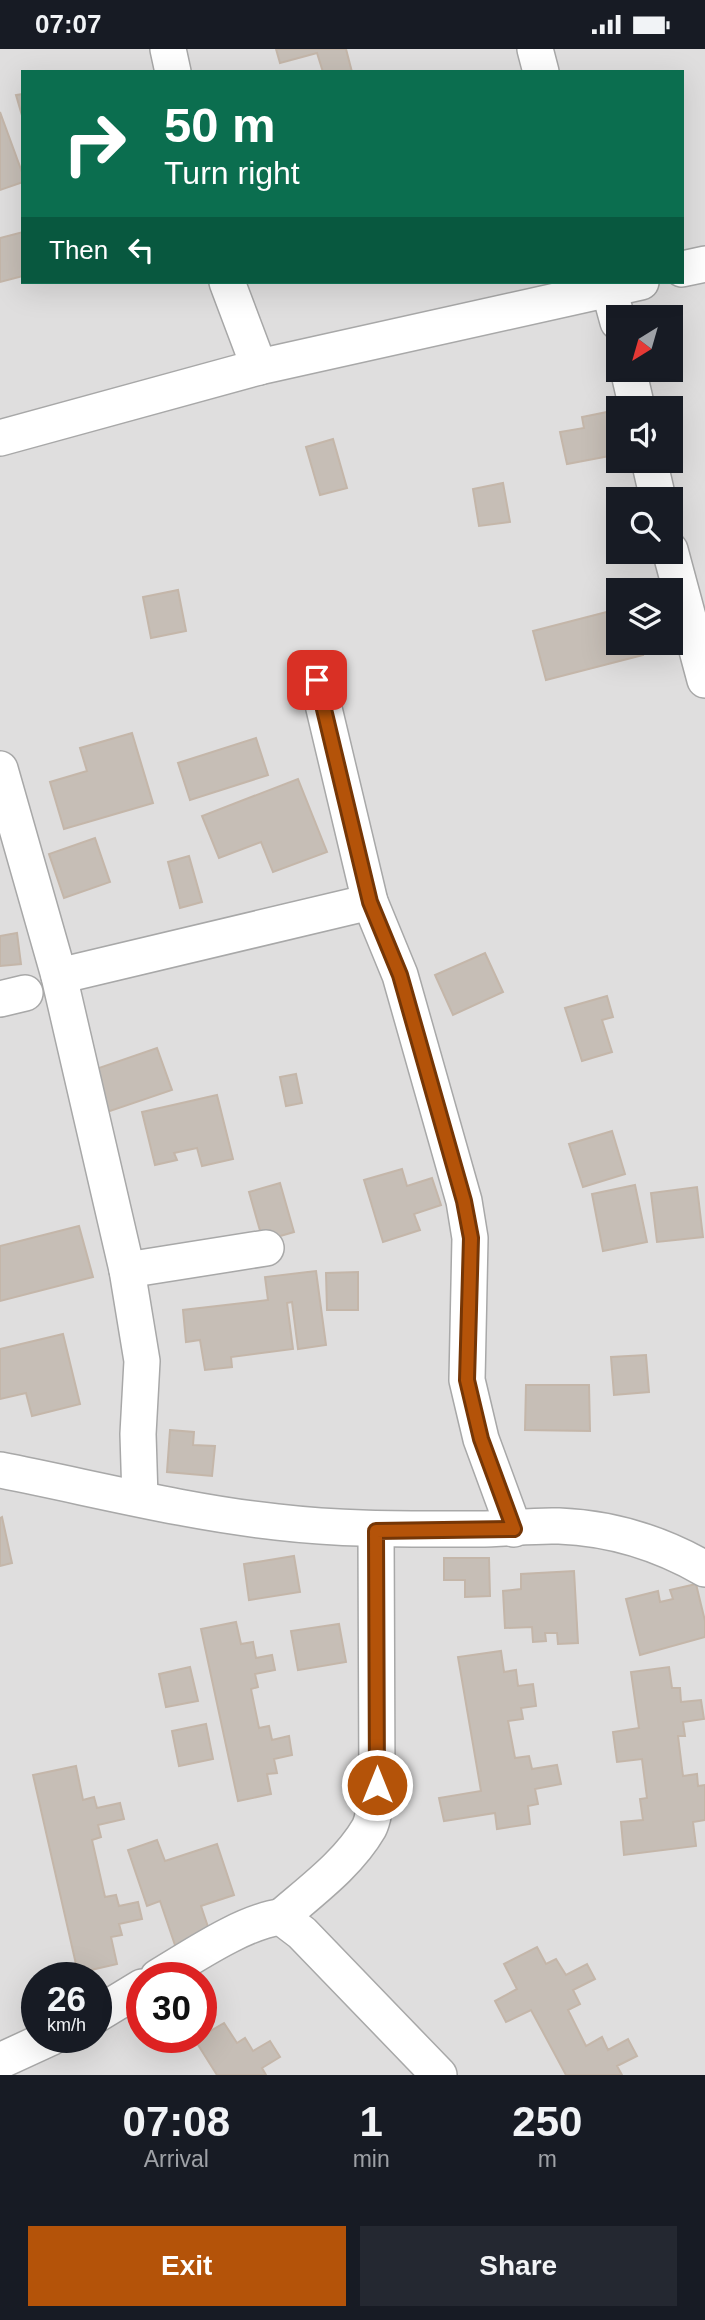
<!DOCTYPE html>
<html lang="en">
<head>
<meta charset="utf-8">
<style>
	body { margin:0; font-family:Helvetica,sans-serif; background:#242831; color:#f1f3f6; height:100vh; display:flex; flex-direction:column; font-size:26px; white-space:nowrap }
	* { box-sizing:border-box; margin:0 }
	p { font-size:23px; color:#9ea1a6 }
	.icon { flex:none; width:38px; height:38px; fill:none; stroke:currentColor; stroke-width:2; stroke-linecap:round; stroke-linejoin:round }
	.map { position:relative; height:2026px; overflow:hidden }
	.sheet { display:flex; flex-direction:column; background:#171b24; flex:1 }
	.sheet>* { flex:none }
	.guide { position:absolute; left:21px; top:21px; width:663px; height:214px; border-radius:0px; box-shadow:0 7px 28px #0002; background:#0b6e4f; color:#fff; overflow:hidden }
	.needle { width:46px; rotate:217deg }
	.tools { position:absolute; left:606px; top:256px; display:grid; gap:14px }
	.tools a { display:grid; place-items:center; width:77px; height:77px; border-radius:0px; background:#171b24; box-shadow:0 7px 28px #0002; font-size:35px }
	.speed { position:absolute; left:21px; top:1913px; display:flex; gap:14px; font-size:35px; font-weight:700; text-align:center }
	.speed>* { display:grid; place-content:center; width:91px; height:91px; border-radius:50%; background:#171b24; box-shadow:0 7px 28px #0002; line-height:1 }
	.speed small { font-size:18px; font-weight:400 }
	.speed .limit { border:10px solid #d22; background:#fff; color:#111 }
	.pin { position:absolute; display:grid; place-items:center; width:60px; height:60px; color:#fff; margin:-30px; border-radius:14px; box-shadow:0 4px 10px #0006 }
	.me { position:absolute; width:77px; margin:-38px; rotate:0deg; stroke-linejoin:round; filter:drop-shadow(0 0 5px #0008) }
	.turn { display:flex; align-items:center; gap:24px; height:147px; padding:0 28px; font-size:32px }
	.turn .icon { width:91px; height:91px; stroke-width:2.5 }
	.turn b { display:block; font-size:49px; line-height:60px }
	.then { display:flex; align-items:center; height:66px; padding:0 28px; background:#0003; gap:14px; font-size:26px }
	.eta { display:flex; justify-content:space-evenly; align-items:center; height:119px; text-align:center }
	.eta b { font-size:42px; font-weight:700; line-height:49px }
	.cta { display:flex; gap:14px; margin-top:auto; padding:14px 28px }
	.cta a { flex:1; height:80px; border-radius:0px; background:#b45309; color:#fff; font-size:28px; font-weight:700; line-height:80px; text-align:center }
	.cta a+a { background:#242831; color:#f1f3f6 }
	.status { display:flex; justify-content:space-between; align-items:center; height:49px; padding:0 35px; background:#171b24; direction:ltr }
	.status svg { height:19px; fill:currentColor }
	.map>svg:first-child { display:block }
	.residential { fill:#dfdede; fill-rule:evenodd }
	.building { fill:#c6beb6; stroke:#c4b6a9; stroke-width:2 }
	.lines { fill:none; stroke-linecap:round; stroke-linejoin:round }
	.minor-casing { stroke:#a8a8a8; stroke-width:38 }
	.minor { stroke:#fff; stroke-width:35 }
	.route-casing { stroke:#753606; stroke-width:18 }
	.route { stroke:#b45309; stroke-width:12 }
</style>
</head>
<body>
<div class="status"><b>07:07</b><svg viewBox="0 0 49 12"><path d="M0 12V9h3v3zM5 12V6h3v6zM10 12V3h3v9zM15 12V0h3v12zM26 1h20v11H26zM47 4h2v5h-2z"/></svg></div>
<div class="map">
<svg width="705" height="2026" viewBox="0 0 705 2026">
	<rect width="100%" height="100%" fill="#f1efe7"/>
	<path class="residential" d="M0 0H705V2026H0ZM23 23H682V233H23ZM618 268H670V320H618ZM618 359H670V411H618ZM618 450H670V502H618ZM618 541H670V593H618ZM37 1928H96V1988H37ZM142 1928H201V1988H142Z"/>
	<g class="building">
		<path d="M276 0H346L352 23H323L317 4 280 14Z"/>
		<path d="M23 45V70L16 46Z"/>
		<path d="M0 63 23 126V133L0 141Z"/>
		<path d="M23 183V227L0 233V189Z"/>
		<path d="M607 363 615 406 567 415 560 383 584 379 582 368Z"/>
		<path d="M333 390 347 439 320 446 306 398Z"/>
		<path d="M503 434 510 473 479 477 473 440Z"/>
		<path d="M178 541 186 582 151 589 143 548Z"/>
		<path d="M618 560V593H640L643 606 546 631 533 582Z"/>
		<path d="M132 684 153 754 64 780 50 733 87 722 80 699Z"/>
		<path d="M256 689 268 726 190 751 178 714Z"/>
		<path d="M298 730 327 803 273 823 261 793 219 809 202 767Z"/>
		<path d="M95 789 110 833 64 849 49 805Z"/>
		<path d="M189 807 202 853 180 859 168 813Z"/>
		<path d="M17 884 21 915 0 917V887Z"/>
		<path d="M485 904 503 943 453 966 435 926Z"/>
		<path d="M607 947 613 968 602 971 612 1003 582 1012 565 959Z"/>
		<path d="M157 999 172 1041 107 1063 93 1021Z"/>
		<path d="M296 1025 302 1054 286 1057 280 1028Z"/>
		<path d="M217 1046 233 1110 202 1117 197 1099 174 1104 177 1111 155 1116 142 1063Z"/>
		<path d="M612 1082 625 1125 583 1138 569 1095Z"/>
		<path d="M402 1120 407 1137 432 1129 441 1156 414 1165 420 1181 383 1193 364 1131Z"/>
		<path d="M280 1134 294 1183 263 1192 249 1143Z"/>
		<path d="M635 1136 647 1193 603 1202 592 1145Z"/>
		<path d="M697 1138 703 1188 657 1193 651 1144Z"/>
		<path d="M79 1177 93 1228 0 1252V1197Z"/>
		<path d="M316 1222 326 1296 298 1300 292 1253 287 1254 293 1300 231 1308 232 1318 205 1321 200 1291 186 1293 183 1261 268 1251 265 1228Z"/>
		<path d="M358 1223V1261H327L326 1224Z"/>
		<path d="M63 1285 80 1355 32 1367 26 1344 0 1350V1300Z"/>
		<path d="M646 1306 649 1343 614 1346 611 1308Z"/>
		<path d="M526 1336H589L590 1382 525 1381Z"/>
		<path d="M170 1381 194 1383 193 1396 215 1397 212 1427 167 1423Z"/>
		<path d="M2 1468 12 1514 0 1517V1469Z"/>
		<path d="M294 1507 300 1543 249 1551 244 1515Z"/>
		<path d="M444 1509H489L490 1547 465 1548V1531H444Z"/>
		<path d="M574 1522 578 1594 558 1595 557 1584H545L546 1592 533 1593 532 1578 505 1579 503 1542 521 1540V1525Z"/>
		<path d="M696 1535 705 1572V1588L640 1606 626 1550 658 1542 660 1553 673 1550 670 1541Z"/>
		<path d="M236 1573 241 1595 253 1593 256 1609 272 1606 275 1621 255 1625 258 1638 251 1640 259 1679 269 1677 272 1691 289 1687 292 1706 274 1710 277 1724 267 1725 271 1745 238 1752 201 1580Z"/>
		<path d="M339 1575 346 1613 298 1621 291 1582Z"/>
		<path d="M501 1602 504 1623 516 1621 518 1637 533 1635 536 1657 521 1659 523 1670 508 1672 515 1709 529 1707 532 1720 557 1716 561 1735 535 1740 538 1755 528 1757 530 1775 497 1780 495 1764 444 1772 439 1749 481 1742 458 1608Z"/>
		<path d="M190 1618 198 1652 166 1658 159 1625Z"/>
		<path d="M669 1618 672 1639H680L681 1653 701 1651 704 1670 683 1673 685 1687H678L683 1727 697 1725 698 1737 705 1736V1771L693 1773 696 1797 624 1806 621 1773 643 1771 640 1750 647 1749 642 1710 617 1713 613 1683 639 1679 631 1623Z"/>
		<path d="M206 1675 213 1710 179 1717 172 1682Z"/>
		<path d="M76 1717 83 1751 94 1748 97 1759 120 1754 124 1770 98 1776 101 1788 92 1791 105 1848 116 1846 119 1857 138 1853 142 1870 119 1875 122 1886 111 1888 117 1915 78 1924 33 1726Z"/>
		<path d="M157 1791 165 1812 217 1795 234 1846 201 1857 212 1890 177 1902 160 1852 147 1857 128 1801Z"/>
		<path d="M537 1898 546 1915 556 1910 566 1926 587 1915 595 1930 573 1941 580 1955 568 1961 586 1997 602 1988 608 2001 628 1990 637 2007 617 2017 622 2026H566L531 1961 506 1973 495 1952 517 1940 504 1915Z"/>
		<path d="M224 1974 237 1994 245 1989 253 2002 270 1992 280 2008 262 2019 266 2026H217L195 1991Z"/>
	</g>
	<g class="lines">
		<g class="minor-casing">
			<g id="minor">
				<path d="M168 0 173 23"/>
				<path d="M535 0 541 23"/>
				<path d="M682 220 705 215"/>
				<path d="M227 233 259 318"/>
				<path d="M607 233 618 273"/>
				<path d="M628 320 637 359"/>
				<path d="M0 389 259 318 641 233"/>
				<path d="M649 411 658 450"/>
				<path d="M670 501 705 631"/>
				<path d="M317 630 370 853 400 926 464 1152 470 1189 467 1331 481 1390 514 1480"/>
				<path d="M0 720 59 927 127 1221 142 1312 138 1385 140 1449"/>
				<path d="M59 927 370 853"/>
				<path d="M0 950 25 944"/>
				<path d="M127 1221 266 1199"/>
				<path d="M0 1421C92 1439 184 1463 277 1473 345 1481 411 1480 479 1480 505 1480 532 1476 559 1477 610 1479 660 1494 705 1520"/>
				<path d="M281 1868C312 1841 348 1815 369 1779 375 1767 375 1750 377 1736L376 1482"/>
				<path d="M158 1928C190 1909 244 1872 281 1868L302 1884 439 2026"/>
				<path d="M96 1966 142 1938"/>
				<path d="M0 2012 52 1988"/>
			</g>
		</g>
		<use href="#minor" class="minor"/>
	</g>
	<g class="lines">
		<g class="route-casing">
			<path id="route" d="M317 631 370 853 400 926 464 1152 471 1189 467 1331 481 1390 514 1480 376 1482 377 1736"/>
		</g>
		<use href="#route" class="route"/>
	</g>
</svg>
<div class="tools">
<a><svg class="needle" viewBox="-14 -14 28 28"><path d="M0-13l5 13h-10z" fill="#e53935"/><path d="M0 13l5-13h-10z" fill="#9ea1a6"/></svg></a>
<a><svg class="icon" aria-label="sound" viewBox="0 0 24 24"><path d="M4 9h4l5-4v14l-5-4H4zM17 9q2 3 0 6"/></svg></a>
<a><svg class="icon" aria-label="search" viewBox="0 0 24 24"><circle cx="10" cy="10" r="6"/><path d="M15 15l6 6"/></svg></a>
<a><svg class="icon" aria-label="layers" viewBox="0 0 24 24"><path d="M12 4l9 5-9 5-9-5zM3 14l9 5 9-5"/></svg></a>
</div>
<div class="speed"><div>26<small>km/h</small></div><div class="limit">30</div></div>
<div class="pin" style="left:317px;top:631px;background:#d93025"><svg class="icon" aria-label="arrive" viewBox="0 0 24 24"><path d="M6 21V4h12l-3 4 3 4H6"/></svg></div>
<svg class="me" style="left:377px;top:1736px" viewBox="-20 -20 40 40"><circle r="17" fill="#b45309" stroke="#fff" stroke-width="3"/><path d="M0-11L8 9 0 5-8 9z" fill="#fff"/></svg>
<div class="guide">
<div class="turn"><svg class="icon" aria-label="right" viewBox="0 0 24 24"><path d="M7 20v-9h11M14 6l5 5-5 5"/></svg><div><b>50 m</b>Turn right</div></div>
<div class="then">Then<svg class="icon" aria-label="left" viewBox="0 0 24 24"><path d="M17 20v-9H6M10 6l-5 5 5 5"/></svg></div>
</div>
</div>
<section class="sheet">
<div class="eta">
<div><b>07:08</b><p>Arrival</p></div>
<div><b>1</b><p>min</p></div>
<div><b>250</b><p>m</p></div>
</div>
<div class="cta"><a>Exit</a><a>Share</a></div>
</section>
</body>
</html>
